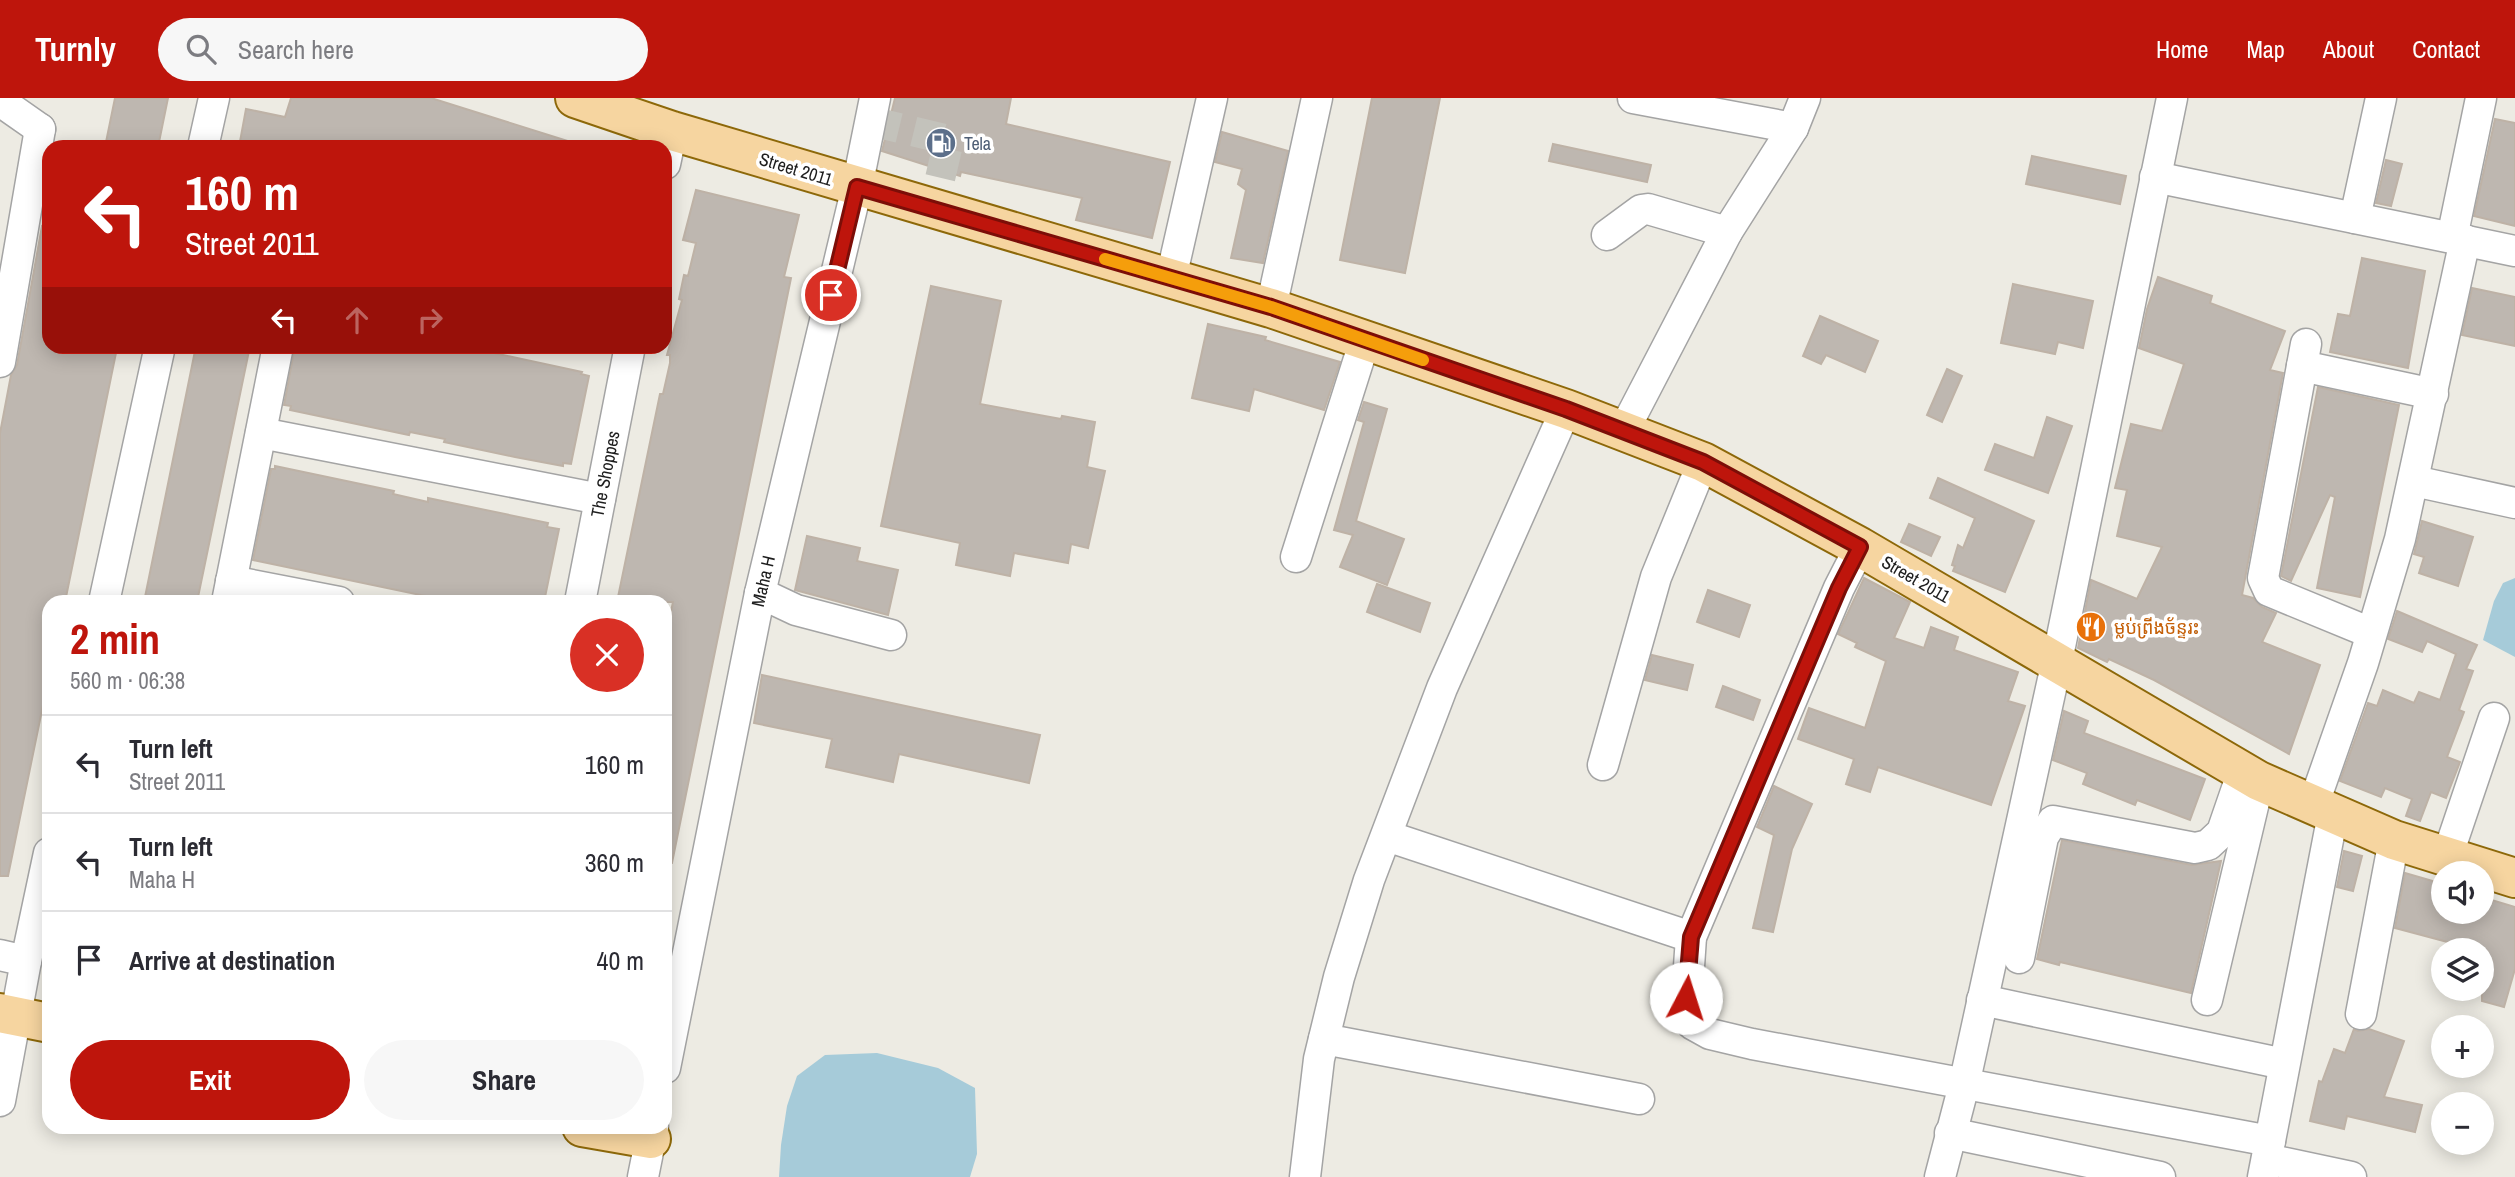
<!DOCTYPE html>
<html lang="en">
<head>
<meta charset="utf-8">
<style>
	body { margin:0; font-family:"Archivo Narrow","Noto Sans Khmer",sans-serif; background:#f7f7f7; color:#2b2b33; height:100vh; display:flex; flex-direction:column; font-size:26px; white-space:nowrap }
	* { box-sizing:border-box; margin:0 }
	p { font-size:23px; color:#7c7c81 }
	.icon { flex:none; width:38px; height:38px; fill:none; stroke:currentColor; stroke-width:2; stroke-linecap:round; stroke-linejoin:round }
	.map { position:relative; flex:1; overflow:hidden }
	.details { position:absolute; left:42px; top:497px; width:630px; height:539px; display:flex; flex-direction:column; background:#fff; border-radius:21px; box-shadow:0 4px 18px #0003 }
	.details>* { flex:none }
	.banner { position:absolute; left:42px; top:42px; width:630px; height:214px; border-radius:21px; box-shadow:0 4px 18px #0003; background:#be150c; color:#fff; overflow:hidden }
	.tools { position:absolute; left:2431px; top:763px; display:grid; gap:14px }
	.tools a { display:grid; place-items:center; width:63px; height:63px; border-radius:50%; background:#fff; box-shadow:0 4px 18px #0003; font-size:35px }
	.pin { position:absolute; display:grid; place-items:center; width:60px; height:60px; color:#fff; margin:-30px; border:4px solid #fff; border-radius:50%; box-shadow:0 2px 7px #0007 }
	.me { position:absolute; width:77px; margin:-38px; rotate:5deg; stroke-linejoin:round; filter:drop-shadow(0 0 5px #0008) }
	.turn { display:flex; align-items:center; gap:24px; height:147px; padding:0 28px; font-size:32px }
	.turn .icon { width:91px; height:91px; stroke-width:2.5 }
	.turn b { display:block; font-size:49px; line-height:60px }
	.lanes { display:flex; align-items:center; height:66px; padding:0 28px; background:#0003; justify-content:center; gap:35px; direction:ltr }
	.lanes .off { opacity:.35 }
	.round { display:grid; place-items:center; flex:none; width:74px; height:74px; border-radius:37px; background:#f7f7f7 }
	.overview { display:flex; align-items:center; justify-content:space-between; height:119px; padding:0 28px }
	h1 { font-size:42px; font-weight:700; line-height:52px; color:#be150c }
	.action { display:flex; gap:14px; margin-top:auto; padding:14px 28px }
	.action a { flex:1; height:80px; border-radius:42px; background:#be150c; color:#fff; font-size:28px; font-weight:700; line-height:80px; text-align:center }
	.action a+a { background:#f7f7f7; color:#2b2b33 }
	ul { padding:0; list-style:none }
	li { display:flex; align-items:center; gap:21px; height:98px; padding:0 28px; border-top:2px solid #e1e1e2 }
	li div { flex:1 }
	li b { display:block; font-size:26px }
	li em { font-style:normal }
	header { display:flex; align-items:center; gap:42px; box-sizing:border-box; height:98px; padding:0 35px; background:#be150c; color:#fff }
	header strong { font-size:33px }
	nav { display:flex; gap:38px; margin-inline-start:auto; font-size:24px }
	.search { width:490px; height:63px; background:#f7f7f7; display:flex; align-items:center; gap:18px; box-sizing:border-box; padding:0 24px; border-radius:38px; color:#7c7c81; font-size:26px }
	.map>svg:first-child { display:block }
	.water { fill:#a6cbd9 }
	.building { fill:#beb7b0; stroke:#beb2a6; stroke-width:2 }
	.lines { fill:none; stroke-linecap:round; stroke-linejoin:round }
	.minor-tunnel { stroke:#c3c2bb; stroke-width:30; stroke-dasharray:30 15; stroke-linecap:butt }
	.minor-casing { stroke:#a4a4a4; stroke-width:33 }
	.major-casing { stroke:#8d6809; stroke-width:42 }
	.minor { stroke:#fff; stroke-width:30 }
	.major { stroke:#f6d5a0; stroke-width:38 }
	.route-casing { stroke:#7c0e08; stroke-width:18 }
	.route { stroke:#be150c; stroke-width:12 }
	.slow { stroke:#f59e0b; stroke-width:12 }
	.labels { text-anchor:middle; dominant-baseline:central; stroke-width:7; stroke-linejoin:round; paint-order:stroke }
	.service-label { font-size:18px; fill:#4e5e75; stroke:#fff; text-anchor:start }
	.street-label { font-size:18px; fill:#1d1d1d; stroke:#fff }
	.food-label { font-size:18px; fill:#c56008; stroke:#fff; text-anchor:start }
</style>
</head>
<body>
<header>
<strong>Turnly</strong>
<div class="search"><svg class="icon" aria-label="search" viewBox="0 0 24 24"><circle cx="10" cy="10" r="6"/><path d="M15 15l6 6"/></svg>Search here</div>
<nav><a>Home</a><a>Map</a><a>About</a><a>Contact</a></nav>
</header>
<div class="map">
<svg width="2515" height="1079" viewBox="0 0 2515 1079">
	<rect width="100%" height="100%" fill="#edebe3"/>
	<g class="water">
		<path d="M2515 480V559L2483 542 2494 503 2503 485Z"/>
		<path d="M877 955 938 970 975 990 977 1056 970 1079H779L781 1047 787 1008 797 978 825 957Z"/>
	</g>
	<g class="building">
		<path d="M115 0H168L158 49H105Z"/>
		<path d="M291 0H431L574 45V49H239L246 11 285 19Z"/>
		<path d="M895 0H1011L1006 26 1170 64 1152 140 1076 122 1082 100 961 74 960 78 882 53Z"/>
		<path d="M1372 0H1440L1405 175 1340 162Z"/>
		<path d="M2495 21 2515 25V128L2474 118Z"/>
		<path d="M1222 34 1288 53 1263 165 1231 160 1246 92 1238 86 1242 71 1215 64Z"/>
		<path d="M1553 46 1651 67 1647 84 1549 63Z"/>
		<path d="M2032 58 2126 78 2120 106 2026 86Z"/>
		<path d="M2386 62 2402 66 2391 108 2376 105Z"/>
		<path d="M696 92 799 117 784 179 791 180 672 765 665 764V541L673 504H617L660 296H663L670 265V257H667L682 202 679 201 684 177 688 178 696 145 683 142Z"/>
		<path d="M42 128 49 129V248H116V255L65 504H49V578L8 778H0V335L11 277 17 267Z"/>
		<path d="M2362 160 2425 173 2408 270 2330 254 2338 216 2350 218Z"/>
		<path d="M2158 179 2212 198 2210 205 2285 233 2270 272 2283 275 2242 497 2253 500 2262 509 2276 515 2262 544 2320 567 2289 656 2154 582 2109 561 2107 564 2078 550 2091 482 2137 501 2162 449 2117 438 2127 392 2115 390 2131 326 2162 333 2184 266 2139 250 2147 211Z"/>
		<path d="M2013 186 2093 203 2083 250 2058 244 2055 256 2001 245Z"/>
		<path d="M931 188 1001 203 980 306 1061 321 1062 318 1095 324 1087 369 1105 373 1088 450 1071 446 1068 465 1014 455 1010 478 956 467 960 445 881 428Z"/>
		<path d="M2472 190 2515 199V248L2462 237Z"/>
		<path d="M1820 218 1878 243 1865 274 1826 257 1821 266 1803 258Z"/>
		<path d="M1208 226 1266 239 1265 242 1340 264 1324 312 1254 291 1249 313 1192 300Z"/>
		<path d="M196 248H250L197 504H144Z"/>
		<path d="M295 248H462L582 274 581 276 589 278 571 366 563 365V368L515 359 444 344 445 341 410 334 409 337 290 312 291 308 284 307Z"/>
		<path d="M1947 271 1962 278 1942 324 1927 317Z"/>
		<path d="M2318 289 2399 307 2360 499 2317 490 2335 399 2330 397 2291 483 2281 478Z"/>
		<path d="M1364 304 1387 311 1356 423 1404 441 1387 487 1340 469 1353 437 1334 432 1364 324 1358 322Z"/>
		<path d="M2047 319 2072 328 2048 395 1985 372 1995 346 2034 360Z"/>
		<path d="M275 368 394 393 393 396 428 404V400L548 425 547 429 559 431 544 504H454L253 462 271 371H275Z"/>
		<path d="M1938 380 2034 423 2005 494 1953 473 1955 468 1952 467 1958 447 1963 450 1975 420 1930 400Z"/>
		<path d="M2422 423 2473 439 2458 488 2419 475 2424 459 2414 456Z"/>
		<path d="M1909 426 1940 439 1931 458 1901 444Z"/>
		<path d="M807 438 860 450 857 463 898 472 888 517 795 492Z"/>
		<path d="M1864 480 1910 504 1894 540 1924 550 1931 529 1958 539 1954 552 2018 574 2008 603 2025 608 1991 707 1878 669 1870 694 1846 686 1854 661 1798 641 1809 610 1865 630 1886 563 1855 549 1857 545 1838 536Z"/>
		<path d="M1377 486 1430 505 1420 534 1367 514Z"/>
		<path d="M1708 492 1750 507 1739 539 1697 524Z"/>
		<path d="M2397 513 2477 547 2466 571 2473 573 2459 612 2464 614 2447 659 2460 664 2446 700 2431 694 2420 723 2406 718 2412 701 2385 690 2381 699 2340 683 2368 605 2377 608 2383 592 2414 605 2419 594 2440 602 2456 556 2427 543 2422 554 2388 541Z"/>
		<path d="M1652 557 1693 567 1687 592 1645 582Z"/>
		<path d="M762 577 1040 637 1029 685 899 656 893 684 826 669 832 641 754 625Z"/>
		<path d="M1723 588 1760 602 1753 622 1716 609Z"/>
		<path d="M2064 613 2088 623 2084 635 2205 681 2190 722 2137 702 2135 707 2083 686 2087 675 2053 662Z"/>
		<path d="M1774 688 1812 706 1792 751 1773 834 1753 830 1774 737 1757 729Z"/>
		<path d="M2062 742 2192 767 2221 763 2191 895 2060 864 2059 867 2037 861Z"/>
		<path d="M2344 753 2362 758 2353 793 2337 789Z"/>
		<path d="M2405 775 2443 786V814H2482V799L2515 809V871L2504 909 2482 903V852H2454L2455 846 2395 830Z"/>
		<path d="M2354 931 2358 933 2369 931 2404 943 2384 999 2422 1007 2415 1034 2347 1018 2344 1031 2310 1023 2319 983 2322 984 2334 951 2345 955Z"/>
	</g>
	<g class="lines">
		<path class="minor-tunnel" d="M870 23 949 42 933 111"/>
		<g class="minor-casing">
			<g id="minor">
				<path d="M1633 0 1793 30"/>
				<path d="M0 3 40 31"/>
				<path d="M203 49 214 0"/>
				<path d="M665 66 672 33"/>
				<path d="M2155 79 2452 140 2481 0"/>
				<path d="M2355 120 2381 0"/>
				<path d="M1607 137 1641 112 1648 111 1727 134"/>
				<path d="M2452 140 2515 153"/>
				<path d="M1171 180 1212 0"/>
				<path d="M1271 210 1317 0"/>
				<path d="M2306 246 2263 480 2269 493 2371 535"/>
				<path d="M0 264 40 31"/>
				<path d="M2302 268 2433 296"/>
				<path d="M1624 332 1727 134 1793 30 1805 0"/>
				<path d="M261 335 600 401"/>
				<path d="M2414 383 2515 405"/>
				<path d="M1860 449 1839 490 1691 839 1686 913 1692 926 1710 936 1752 946 2270 1043 2263 1079"/>
				<path d="M1296 459 1365 242"/>
				<path d="M231 483 339 504"/>
				<path d="M760 495 796 512 891 537"/>
				<path d="M104 504 160 248"/>
				<path d="M227 504 278 248"/>
				<path d="M580 504 630 248"/>
				<path d="M1603 667 1656 479 1703 364"/>
				<path d="M2314 705 2363 565 2400 441 2465 142"/>
				<path d="M1387 738 1691 839"/>
				<path d="M2447 759 2494 620"/>
				<path d="M0 857 26 863"/>
				<path d="M2019 860 2043 739 2053 723 2195 750 2208 747 2222 734 2243 673"/>
				<path d="M1982 902 2284 966"/>
				<path d="M2207 902 2259 683"/>
				<path d="M2361 916 2394 742"/>
				<path d="M1324 941 1639 1001"/>
				<path d="M665 970 760 495 857 89 875 0"/>
				<path d="M0 1003 26 863 49 755"/>
				<path d="M1950 1035 2160 1079"/>
				<path d="M2270 1043 2333 716"/>
				<path d="M2267 1061 2351 1079"/>
				<path d="M643 1079 653 1029"/>
				<path d="M1305 1079 1319 961 1339 879 1369 782 1442 590 1566 311"/>
				<path d="M1940 1079 1964 987 2057 563 2172 0"/>
			</g>
		</g>
		<g class="major-casing">
			<g id="major">
				<path d="M575 0 672 33 1271 210 1566 311 1703 364 1860 449 2259 683 2394 742 2515 780"/>
				<path d="M0 915 49 925"/>
				<path d="M582 1029 651 1041"/>
			</g>
		</g>
		<use href="#minor" class="minor"/>
		<use href="#major" class="major"/>
	</g>
	<g class="lines">
		<g class="route-casing">
			<path id="route" d="M831 197 857 89 1271 209 1566 311 1703 364 1860 449 1839 490 1691 839 1686 900"/>
		</g>
		<use href="#route" class="route"/>
		<path class="slow" d="M1105 161 1271 209 1423 262"/>
	</g>
	<defs>
		<g id="fuel-disc" transform="scale(1.575)"><circle r="9.5" fill="#5c6f8a" stroke="#fff"/><path d="M-5.5-6h7V0h2V4h1.3V-2.5L3-4.5l.8-.8L6-3V5H2.5V1h-1V6h-7ZM-4.2-4.7v3.2H.2V-4.7Z" fill="#fff"/></g>
		<g id="restaurant-disc" transform="scale(1.575)"><circle r="9.5" fill="#e8710a" stroke="#fff"/><path d="M-5-6h1v4h1v-4h1v4h1v-4h1v5L-1.5 .5V6h-2V.5L-5-1ZM5-6V6H3V1.5H1.5Q1.5-4 5-6Z" fill="#fff"/></g>
	</defs>
	<g fill-rule="evenodd">
		<use href="#fuel-disc" x="941" y="45"/>
		<use href="#restaurant-disc" x="2091" y="529"/>
	</g>
	<g class="labels">
		<g class="service-label">
			<text x="964" y="45">Tela</text>
		</g>
		<g class="street-label">
			<text transform="translate(796 71) rotate(17)">Street 2011</text>
			<text transform="translate(605 376) rotate(-79)">The Shoppes</text>
			<text transform="translate(1916 481) rotate(30)">Street 2011</text>
			<text transform="translate(763 483) rotate(-77)">Maha H</text>
		</g>
		<g class="food-label">
			<text x="2114" y="529">ម្លប់ព្រីងច័ន្ទរះ</text>
		</g>
	</g>
</svg>
<div class="tools">
<a><svg class="icon" aria-label="sound" viewBox="0 0 24 24"><path d="M4 9h4l5-4v14l-5-4H4zM17 9q2 3 0 6"/></svg></a>
<a><svg class="icon" aria-label="layers" viewBox="0 0 24 24"><path d="M12 4l9 5-9 5-9-5zM3 14l9 5 9-5"/></svg></a>
<a>+</a>
<a>−</a>
</div>
<div class="pin" style="left:831px;top:197px;background:#d93025"><svg class="icon" aria-label="arrive" viewBox="0 0 24 24"><path d="M6 21V4h12l-3 4 3 4H6"/></svg></div>
<svg class="me" style="left:1686px;top:900px" viewBox="-20 -20 40 40"><circle r="19" fill="#fff"/><path d="M0-13L10 11 0 6-10 11z" fill="#be150c"/></svg>
<div class="banner">
<div class="turn"><svg class="icon" aria-label="left" viewBox="0 0 24 24"><path d="M17 20v-9H6M10 6l-5 5 5 5"/></svg><div><b>160 m</b>Street 2011</div></div>
<div class="lanes"><svg class="icon" aria-label="left" viewBox="0 0 24 24"><path d="M17 20v-9H6M10 6l-5 5 5 5"/></svg><svg class="icon off" aria-label="ahead" viewBox="0 0 24 24"><path d="M12 20V5M6 11l6-6 6 6"/></svg><svg class="icon off" aria-label="right" viewBox="0 0 24 24"><path d="M7 20v-9h11M14 6l5 5-5 5"/></svg></div>
</div>
<section class="details">
<div class="overview"><div><h1>2 min</h1><p>560 m · 06:38</p></div><a class="round" style="background:#d93025;color:#fff"><svg class="icon" aria-label="close" viewBox="0 0 24 24"><path d="M6 6l12 12M18 6L6 18"/></svg></a></div>
<ul>
<li><svg class="icon" aria-label="left" viewBox="0 0 24 24"><path d="M17 20v-9H6M10 6l-5 5 5 5"/></svg><div><b>Turn left</b><p>Street 2011</p></div><em>160 m</em></li>
<li><svg class="icon" aria-label="left" viewBox="0 0 24 24"><path d="M17 20v-9H6M10 6l-5 5 5 5"/></svg><div><b>Turn left</b><p>Maha H</p></div><em>360 m</em></li>
<li><svg class="icon" aria-label="arrive" viewBox="0 0 24 24"><path d="M6 21V4h12l-3 4 3 4H6"/></svg><div><b>Arrive at destination</b></div><em>40 m</em></li>
</ul>
<div class="action"><a>Exit</a><a>Share</a></div>
</section>
</div>
</body>
</html>
